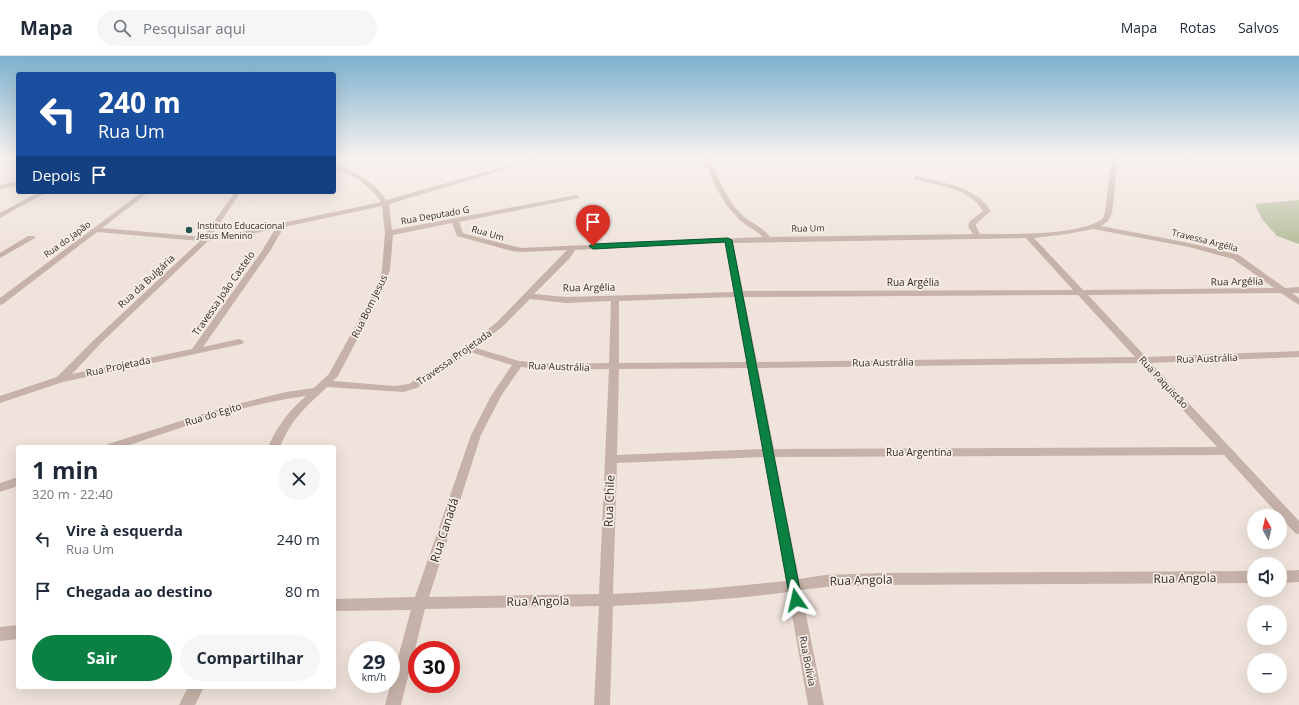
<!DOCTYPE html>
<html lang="pt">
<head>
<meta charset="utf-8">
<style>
	body { margin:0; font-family:"Open Sans",sans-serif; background:#f6f6f7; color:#1f2937; height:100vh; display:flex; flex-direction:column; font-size:15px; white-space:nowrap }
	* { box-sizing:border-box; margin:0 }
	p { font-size:13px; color:#747a83 }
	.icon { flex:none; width:22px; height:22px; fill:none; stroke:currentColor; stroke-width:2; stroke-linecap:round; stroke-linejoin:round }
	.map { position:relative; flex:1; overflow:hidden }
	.sheet { position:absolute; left:16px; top:389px; width:320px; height:244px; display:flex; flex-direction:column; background:#fff; border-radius:4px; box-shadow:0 4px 16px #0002 }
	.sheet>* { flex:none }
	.banner { position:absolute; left:16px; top:16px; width:320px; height:122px; border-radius:4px; box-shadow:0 4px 16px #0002; background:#1a4fa0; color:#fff; overflow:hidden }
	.needle { width:26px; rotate:352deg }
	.tools { position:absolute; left:1247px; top:453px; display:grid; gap:8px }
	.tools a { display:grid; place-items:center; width:40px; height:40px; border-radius:50%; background:#fff; box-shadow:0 4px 16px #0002; font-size:20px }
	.speed { position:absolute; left:348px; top:585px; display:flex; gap:8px; font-size:20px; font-weight:700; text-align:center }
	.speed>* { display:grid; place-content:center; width:52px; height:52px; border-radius:50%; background:#fff; box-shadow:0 4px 16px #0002; line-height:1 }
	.speed small { font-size:10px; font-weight:400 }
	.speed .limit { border:6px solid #d22; background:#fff; color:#111 }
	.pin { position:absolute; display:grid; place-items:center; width:34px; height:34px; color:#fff; margin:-41px -17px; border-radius:50% 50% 50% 0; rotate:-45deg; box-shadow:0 0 4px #0007 }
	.pin .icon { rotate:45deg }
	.me { position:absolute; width:44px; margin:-22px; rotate:349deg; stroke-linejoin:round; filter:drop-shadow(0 0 3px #0008) }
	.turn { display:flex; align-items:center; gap:14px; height:84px; padding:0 16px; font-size:18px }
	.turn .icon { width:52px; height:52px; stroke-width:2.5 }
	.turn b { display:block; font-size:28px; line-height:34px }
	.then { display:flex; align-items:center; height:38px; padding:0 16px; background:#0003; gap:8px; font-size:15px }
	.round { display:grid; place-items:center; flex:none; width:42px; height:42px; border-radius:21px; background:#f6f6f7 }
	.overview { display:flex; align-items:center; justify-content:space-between; height:68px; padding:0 16px }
	h1 { font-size:24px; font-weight:700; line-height:30px }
	.action { display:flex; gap:8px; margin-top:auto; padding:8px 16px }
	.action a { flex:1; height:46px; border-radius:24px; background:#0b8043; color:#fff; font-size:16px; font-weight:700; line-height:46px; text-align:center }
	.action a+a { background:#f6f6f7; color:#1f2937 }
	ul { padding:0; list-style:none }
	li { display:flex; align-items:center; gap:12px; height:52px; padding:0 16px }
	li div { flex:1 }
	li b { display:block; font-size:15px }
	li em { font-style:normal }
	header { display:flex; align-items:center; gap:24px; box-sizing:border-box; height:56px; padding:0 20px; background:#fff; border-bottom:1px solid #e0e1e3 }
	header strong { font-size:19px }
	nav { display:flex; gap:22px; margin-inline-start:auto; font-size:14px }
	.search { width:280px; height:36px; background:#f6f6f7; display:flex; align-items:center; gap:10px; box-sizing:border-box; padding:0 14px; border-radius:22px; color:#747a83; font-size:15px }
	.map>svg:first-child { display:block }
	.green { fill:#b6bd9c }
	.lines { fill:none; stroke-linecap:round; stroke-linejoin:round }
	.minor { fill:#c6b2a8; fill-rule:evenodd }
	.route { fill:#0b8043; stroke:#07532c }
	.poi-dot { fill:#21524f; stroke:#f7eee7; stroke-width:1.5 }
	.labels { text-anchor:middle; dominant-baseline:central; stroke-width:3.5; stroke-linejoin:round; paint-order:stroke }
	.far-street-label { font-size:9px; fill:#342a27; stroke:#f7eee7 }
	.far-poi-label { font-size:9px; fill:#342a27; stroke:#f7eee7; text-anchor:start }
	.street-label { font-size:10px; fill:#342a27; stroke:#f7eee7 }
	.near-street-label { font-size:12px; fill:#342a27; stroke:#f7eee7 }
</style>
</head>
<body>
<header>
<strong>Mapa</strong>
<div class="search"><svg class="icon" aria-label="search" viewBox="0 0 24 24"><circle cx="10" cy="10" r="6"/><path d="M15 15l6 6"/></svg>Pesquisar aqui</div>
<nav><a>Mapa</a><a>Rotas</a><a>Salvos</a></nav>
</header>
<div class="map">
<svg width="1299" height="649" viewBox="0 0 1299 649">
	<rect width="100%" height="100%" fill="#efe3db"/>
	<path class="green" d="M1299 144V188L1277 180 1262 163 1255 148Z"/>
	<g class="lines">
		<g class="minor">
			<path d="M539 101H547L389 148 392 174 577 139 579 140V142L459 166 463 177 466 178 521 192 763 181C755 173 743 169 736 160 721 145 710 121 703 101H709C717 119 726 143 741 158 750 167 762 170 770 181L973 178 968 170 970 165 983 155C970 132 936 129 914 123L913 122 916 120C942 127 976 130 991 155L976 168V170L980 178C1008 178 1083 180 1103 162L1105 155 1112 101H1118L1112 157 1108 165 1101 170 1189 187 1239 199 1285 232 1299 231V237H1292L1299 242V249L1281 237 1088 239 1146 301 1299 295V301L1151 307 1299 465V478L1295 477 1224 399 775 401 799 523 825 519 880 517 1254 515V527L880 529 825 531 801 534 824 649H808L788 536C730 544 671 547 613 550L610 649H594L599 550 425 553 401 649H385L411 554 334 555V543L415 541 471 379 491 340 512 309 470 296 417 332 403 336 327 331C304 353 292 362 280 391H268C279 368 287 357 306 340 243 348 184 371 124 391H106L108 388 225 351 286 336 314 332 329 318 374 236 382 214 385 177 382 150 284 171 270 195 203 291 239 283 242 284 244 286 242 288 63 326 0 347V340L57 321 96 282 200 185 97 176 3 248 0 249V242L142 136H149L102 172 203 181 235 136H241L211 180 231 178 381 146C367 126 355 121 334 112V108C356 115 373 125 386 144ZM452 167 457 180 512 195 521 196 567 194 497 266 466 291 409 328 395 330 333 325 338 320 382 236 390 214 393 179ZM275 173 262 195 192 293 72 318 102 286 208 185 231 182ZM1093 173 1189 191 1233 203 1274 232 1083 234 1034 182 1067 178ZM1026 182 1073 234 743 235 733 187ZM726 187 734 236 566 241 534 238 570 202 575 194ZM1078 239 1135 301 757 306 744 241ZM735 241 747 306 619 307V245ZM530 243 566 247 611 245 609 307 552 308 519 305 476 292 503 270ZM1140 307 1217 391 774 393 758 312ZM521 311 552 314 609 313 599 538 429 541 481 379 501 340ZM748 312 763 393 617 399 619 313ZM764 401 786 525 704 533 613 538 617 407Z"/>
			<path d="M1177 101H1200L1201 102C1196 105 1182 104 1177 101Z"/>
			<path d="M18 125V129L0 133V129Z"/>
			<path d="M39 136H47L0 162V157Z"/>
			<path d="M28 180H34L35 182 0 202V197Z"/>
			<path d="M18 421V430L0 436V427Z"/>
			<path d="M1299 514V526L1280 527V515Z"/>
			<path d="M18 569V583L0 585V571Z"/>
			<path d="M188 631H204L195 649H179Z"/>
		</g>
	</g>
	<linearGradient id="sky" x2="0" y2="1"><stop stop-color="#7db0ce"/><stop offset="0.53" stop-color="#f8f2ef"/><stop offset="1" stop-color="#f8f2ef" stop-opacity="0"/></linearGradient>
	<rect width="1299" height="191" fill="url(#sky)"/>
	<path class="route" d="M728 182 732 184 802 544 800 547 796 549 792 547 790 544 725 186 593 193 589 190 593 188Z"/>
	<circle class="poi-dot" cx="189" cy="174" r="4"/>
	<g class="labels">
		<g class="far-street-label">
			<text transform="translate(435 159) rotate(-10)">Rua Deputado G</text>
			<text transform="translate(808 172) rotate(-1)">Rua Um</text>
			<text transform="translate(488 177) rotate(16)">Rua Um</text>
			<text transform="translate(67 183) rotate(-36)">Rua do Japão</text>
			<text transform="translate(1205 184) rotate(14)">Travessa Argélia</text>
		</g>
		<g class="far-poi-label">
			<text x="197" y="169">Instituto Educacional<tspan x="197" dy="10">Jesus Menino</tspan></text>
		</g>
		<g class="street-label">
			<text transform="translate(146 225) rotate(-43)">Rua da Bulgária</text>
			<text transform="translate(1237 225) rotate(-1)">Rua Argélia</text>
			<text x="913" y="226">Rua Argélia</text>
			<text transform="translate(589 231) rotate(-1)">Rua Argélia</text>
			<text transform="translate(223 237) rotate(-55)">Travessa João Castelo</text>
			<text transform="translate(369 250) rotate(-64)">Rua Bom Jesus</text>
			<text transform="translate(454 301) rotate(-35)">Travessa Projetada</text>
			<text transform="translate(1207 302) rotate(-2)">Rua Austrália</text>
			<text transform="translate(883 306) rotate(-1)">Rua Austrália</text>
			<text transform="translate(118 310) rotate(-12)">Rua Projetada</text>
			<text transform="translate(559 310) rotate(2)">Rua Austrália</text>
			<text transform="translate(1164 326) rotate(47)">Rua Paquistão</text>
			<text transform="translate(213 358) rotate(-17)">Rua do Egito</text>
			<text x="919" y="396">Rua Argentina</text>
			<text transform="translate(808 605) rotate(79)">Rua Bolívia</text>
		</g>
		<g class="near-street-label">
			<text transform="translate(609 445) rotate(-88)">Rua Chile</text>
			<text transform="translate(444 474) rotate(-72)">Rua Canadá</text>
			<text transform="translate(1185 522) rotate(-1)">Rua Angola</text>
			<text transform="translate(861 524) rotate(-2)">Rua Angola</text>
			<text transform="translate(538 545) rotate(-1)">Rua Angola</text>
		</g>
	</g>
</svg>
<div class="tools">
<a><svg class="needle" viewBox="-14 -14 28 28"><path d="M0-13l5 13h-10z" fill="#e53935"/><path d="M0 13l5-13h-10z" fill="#747a83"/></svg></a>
<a><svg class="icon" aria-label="sound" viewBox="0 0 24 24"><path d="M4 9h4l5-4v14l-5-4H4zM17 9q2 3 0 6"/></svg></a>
<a>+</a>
<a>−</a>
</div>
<div class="speed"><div>29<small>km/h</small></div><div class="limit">30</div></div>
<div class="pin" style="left:593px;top:190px;background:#d93025"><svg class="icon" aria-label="arrive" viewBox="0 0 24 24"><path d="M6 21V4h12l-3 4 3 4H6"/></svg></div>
<svg class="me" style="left:796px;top:544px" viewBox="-20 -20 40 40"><path d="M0-17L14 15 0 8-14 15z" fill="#0b8043" stroke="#fff" stroke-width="4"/></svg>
<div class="banner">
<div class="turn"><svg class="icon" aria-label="left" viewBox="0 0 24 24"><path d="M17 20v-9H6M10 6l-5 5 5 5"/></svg><div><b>240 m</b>Rua Um</div></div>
<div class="then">Depois<svg class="icon" aria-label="arrive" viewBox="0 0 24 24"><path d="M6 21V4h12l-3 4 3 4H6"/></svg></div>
</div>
<section class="sheet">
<div class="overview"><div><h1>1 min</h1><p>320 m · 22:40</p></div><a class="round"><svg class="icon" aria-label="close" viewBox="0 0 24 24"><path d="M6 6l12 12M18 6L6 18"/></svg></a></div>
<ul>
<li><svg class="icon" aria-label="left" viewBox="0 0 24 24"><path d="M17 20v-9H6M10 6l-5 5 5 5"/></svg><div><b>Vire à esquerda</b><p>Rua Um</p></div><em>240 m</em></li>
<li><svg class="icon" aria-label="arrive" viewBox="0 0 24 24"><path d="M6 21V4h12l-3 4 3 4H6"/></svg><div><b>Chegada ao destino</b></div><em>80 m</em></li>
</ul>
<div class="action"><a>Sair</a><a>Compartilhar</a></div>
</section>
</div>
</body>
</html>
